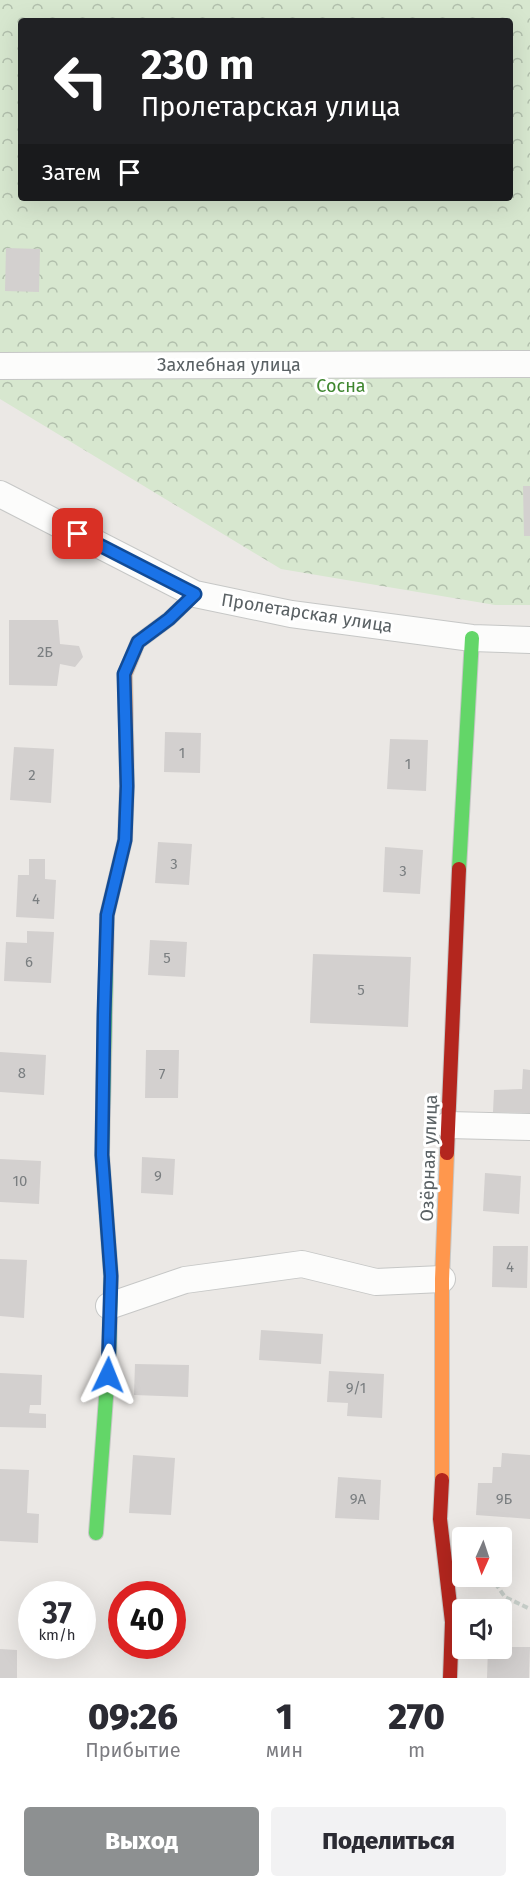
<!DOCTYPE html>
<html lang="ru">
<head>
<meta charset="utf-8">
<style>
	body { margin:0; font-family:"Fira Sans",sans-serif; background:#f2f2f3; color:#2b2b33; height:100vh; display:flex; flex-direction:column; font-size:22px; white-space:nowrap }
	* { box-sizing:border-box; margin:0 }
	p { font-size:20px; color:#7c7c81 }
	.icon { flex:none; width:33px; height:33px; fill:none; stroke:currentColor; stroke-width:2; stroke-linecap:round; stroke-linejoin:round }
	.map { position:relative; height:1678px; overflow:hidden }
	.details { display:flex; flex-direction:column; background:#fff; flex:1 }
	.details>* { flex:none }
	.guide { position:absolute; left:18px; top:18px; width:495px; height:183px; border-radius:6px; box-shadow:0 6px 24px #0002; background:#202124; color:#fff; overflow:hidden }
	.needle { width:39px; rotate:183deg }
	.buttons { position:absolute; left:452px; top:1527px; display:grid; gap:12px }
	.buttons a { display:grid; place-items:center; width:60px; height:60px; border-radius:6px; background:#fff; box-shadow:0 6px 24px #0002; font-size:30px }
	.speed { position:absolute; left:18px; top:1581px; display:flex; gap:12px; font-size:30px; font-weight:700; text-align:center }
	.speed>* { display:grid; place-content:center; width:78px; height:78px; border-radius:50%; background:#fff; box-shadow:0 6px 24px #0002; line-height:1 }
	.speed small { font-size:15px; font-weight:400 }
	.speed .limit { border:9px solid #d22; background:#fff; color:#111 }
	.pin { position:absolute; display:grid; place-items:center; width:51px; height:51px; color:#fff; margin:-26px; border-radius:12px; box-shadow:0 3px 9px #0006 }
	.me { position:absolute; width:66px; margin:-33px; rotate:2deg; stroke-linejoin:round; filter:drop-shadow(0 0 4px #0008) }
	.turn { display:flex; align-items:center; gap:21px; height:126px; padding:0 24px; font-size:27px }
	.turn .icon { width:78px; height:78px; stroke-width:2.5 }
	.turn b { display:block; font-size:42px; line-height:51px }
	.then { display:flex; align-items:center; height:57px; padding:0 24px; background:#0003; gap:12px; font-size:22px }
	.eta { display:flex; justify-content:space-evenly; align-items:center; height:102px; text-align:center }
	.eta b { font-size:36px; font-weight:800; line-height:42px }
	.primary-button { display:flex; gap:12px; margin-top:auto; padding:12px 24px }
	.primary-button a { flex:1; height:69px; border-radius:6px; background:#8d9091; color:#fff; font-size:24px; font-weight:800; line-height:69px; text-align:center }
	.primary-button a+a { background:#f2f2f3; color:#2b2b33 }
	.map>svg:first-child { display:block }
	.forest { fill:url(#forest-crowns); fill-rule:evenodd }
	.building { fill:#d3d0cf }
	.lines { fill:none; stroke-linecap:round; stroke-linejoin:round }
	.street-casing { stroke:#c6c7c6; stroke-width:28 }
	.fast-casing { stroke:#c6c7c6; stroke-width:16 }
	.slow-casing { stroke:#c6c7c6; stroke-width:16 }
	.jam-casing { stroke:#c6c7c6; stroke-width:16 }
	.path { stroke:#c6cdc8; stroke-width:4; stroke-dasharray:6 3; stroke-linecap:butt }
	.street { stroke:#fcfcfb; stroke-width:26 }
	.fast { stroke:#63d668; stroke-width:14 }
	.slow { stroke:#ff974d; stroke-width:14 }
	.jam { stroke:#b3261e; stroke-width:14 }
	.route-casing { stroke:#114b97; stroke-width:15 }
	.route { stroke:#1a73e8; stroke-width:10 }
	.labels { text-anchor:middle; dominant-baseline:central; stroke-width:6; stroke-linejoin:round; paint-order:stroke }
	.number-label { font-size:15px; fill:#7a7e80 }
	.street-label { font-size:18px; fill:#5a6164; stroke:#fff }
	.park-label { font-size:18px; fill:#3f862f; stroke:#fff }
</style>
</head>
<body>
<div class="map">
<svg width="530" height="1678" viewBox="0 0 530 1678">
	<defs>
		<pattern id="forest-crowns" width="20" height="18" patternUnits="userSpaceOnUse" patternTransform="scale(1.5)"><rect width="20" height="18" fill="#d7e7cf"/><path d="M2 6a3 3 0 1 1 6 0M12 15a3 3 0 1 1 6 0" fill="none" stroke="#b1bfac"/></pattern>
	</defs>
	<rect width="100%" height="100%" fill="#ebe8e5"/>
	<path class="forest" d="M0 0H530V605H495L281 569 0 399ZM21 21H510V198H21Z"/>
	<g class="building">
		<path d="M6 248 40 249 39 292 5 291Z"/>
		<path d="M523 486H530V536H524Z"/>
		<path d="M9 620H58L60 644 79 646 83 657 75 667 60 664 57 686 9 685Z"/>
		<path d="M165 732 201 733 200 773 164 772Z"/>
		<path d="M390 739 428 740 426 791 387 789Z"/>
		<path d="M14 747 54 749 51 803 10 800Z"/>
		<path d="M158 842 192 844 189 885 155 883Z"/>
		<path d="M385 847 423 850 420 894 383 892Z"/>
		<path d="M29 859H45V879L56 880 54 919 16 917 18 875H29Z"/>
		<path d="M27 931 54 932 51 983 4 981 6 942 27 943Z"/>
		<path d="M150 940 187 942 185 977 148 975Z"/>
		<path d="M313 954 411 957 408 1027 310 1023Z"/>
		<path d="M146 1050H179L178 1098H145Z"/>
		<path d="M0 1052 46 1055 44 1095 0 1092Z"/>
		<path d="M523 1069 530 1070V1113L493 1112 494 1090 522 1089Z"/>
		<path d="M142 1157 175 1159 173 1195 141 1193Z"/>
		<path d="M0 1159 41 1161 39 1204 0 1202Z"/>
		<path d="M485 1173 521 1176 519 1214 483 1211Z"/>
		<path d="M493 1246H528L527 1288 492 1287Z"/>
		<path d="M0 1259 27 1260 24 1318 0 1316Z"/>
		<path d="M261 1330 323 1334 321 1364 259 1360Z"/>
		<path d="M135 1364 189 1365 188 1397 134 1395Z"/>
		<path d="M329 1371 384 1374 382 1418 347 1416 348 1403 327 1402Z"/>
		<path d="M0 1373 42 1375 41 1405H30L29 1413 46 1414V1428L0 1427Z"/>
		<path d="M502 1453 530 1455V1519L476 1515 478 1483H492L493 1467H501Z"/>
		<path d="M133 1455 175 1458 171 1515 129 1513Z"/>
		<path d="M0 1469 29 1470 27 1513 39 1514 38 1543 0 1541Z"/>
		<path d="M338 1477 381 1480 379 1520 335 1518Z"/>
		<path d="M501 1647H530L529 1678H487L488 1648H501Z"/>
		<path d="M0 1649 17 1650V1678H0Z"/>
	</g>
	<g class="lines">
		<g class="street-casing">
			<g id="street">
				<path d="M0 366 530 364"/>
				<path d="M0 494 195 594 291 614 472 638 530 640"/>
				<path d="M448 1125 530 1127"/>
				<path d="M109 1306 185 1280 302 1264 376 1282 442 1279"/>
			</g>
		</g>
		<g class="fast-casing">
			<g id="fast">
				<path d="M459 869 472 638"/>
				<path d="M96 1533 109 1357 111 1276 102 1155 106 969"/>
			</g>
		</g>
		<g class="slow-casing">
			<g id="slow">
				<path d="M106 969 107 915 125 840 127 786 125 674 138 642 169 619 195 594"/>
				<path d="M442 1480V1279L447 1153"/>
			</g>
		</g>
		<g class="jam-casing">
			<g id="jam">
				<path d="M447 1153 459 869"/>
				<path d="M442 1480 440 1519 452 1622 450 1678"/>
			</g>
		</g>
		<path class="path" d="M490 1576 505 1597 530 1609"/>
		<use href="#street" class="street"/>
		<use href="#fast" class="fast"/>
		<use href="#slow" class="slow"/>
		<use href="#jam" class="jam"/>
	</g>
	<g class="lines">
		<g class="route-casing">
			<path id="route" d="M78 534 195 594 169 619 138 642 124 674 127 786 125 840 107 915 104 1015 102 1155 111 1276 108 1375"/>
		</g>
		<use href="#route" class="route"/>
	</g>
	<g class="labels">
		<g class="number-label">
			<text x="45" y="652">2Б</text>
			<text x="182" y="753">1</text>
			<text x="408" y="764">1</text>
			<text x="32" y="775">2</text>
			<text x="174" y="864">3</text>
			<text x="403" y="871">3</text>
			<text x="36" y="899">4</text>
			<text x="167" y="958">5</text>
			<text x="29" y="962">6</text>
			<text x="361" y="990">5</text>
			<text x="22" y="1073">8</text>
			<text x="162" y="1074">7</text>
			<text x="158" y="1176">9</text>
			<text x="20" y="1181">10</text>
			<text x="510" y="1267">4</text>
			<text x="356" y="1388">9/1</text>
			<text x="358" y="1499">9А</text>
			<text x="504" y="1499">9Б</text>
		</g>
		<g class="street-label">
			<text x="229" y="365">Захлебная улица</text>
			<text transform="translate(307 613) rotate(9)">Пролетарская улица</text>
			<text transform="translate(429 1158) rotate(-88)">Озёрная улица</text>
		</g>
		<g class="park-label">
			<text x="341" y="386">Сосна</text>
		</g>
	</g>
</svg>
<div class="buttons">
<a><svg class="needle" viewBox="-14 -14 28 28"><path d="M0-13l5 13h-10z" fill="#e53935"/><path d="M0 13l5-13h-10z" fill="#7c7c81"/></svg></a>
<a><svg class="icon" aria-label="sound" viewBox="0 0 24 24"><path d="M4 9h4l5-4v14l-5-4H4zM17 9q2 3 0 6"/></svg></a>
</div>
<div class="speed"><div>37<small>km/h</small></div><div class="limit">40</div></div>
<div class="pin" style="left:78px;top:534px;background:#d93025"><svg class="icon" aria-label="arrive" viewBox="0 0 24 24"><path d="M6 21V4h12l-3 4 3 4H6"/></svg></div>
<svg class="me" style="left:108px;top:1375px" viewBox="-20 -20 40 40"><path d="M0-17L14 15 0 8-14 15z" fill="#1a73e8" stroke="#fff" stroke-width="4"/></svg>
<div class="guide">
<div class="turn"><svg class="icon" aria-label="left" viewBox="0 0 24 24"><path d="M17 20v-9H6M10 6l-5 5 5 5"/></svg><div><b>230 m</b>Пролетарская улица</div></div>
<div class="then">Затем<svg class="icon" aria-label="arrive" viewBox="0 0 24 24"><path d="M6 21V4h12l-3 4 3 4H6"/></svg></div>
</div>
</div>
<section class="details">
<div class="eta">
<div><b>09:26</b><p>Прибытие</p></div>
<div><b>1</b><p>мин</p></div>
<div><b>270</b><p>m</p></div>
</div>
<div class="primary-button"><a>Выход</a><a>Поделиться</a></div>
</section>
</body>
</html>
